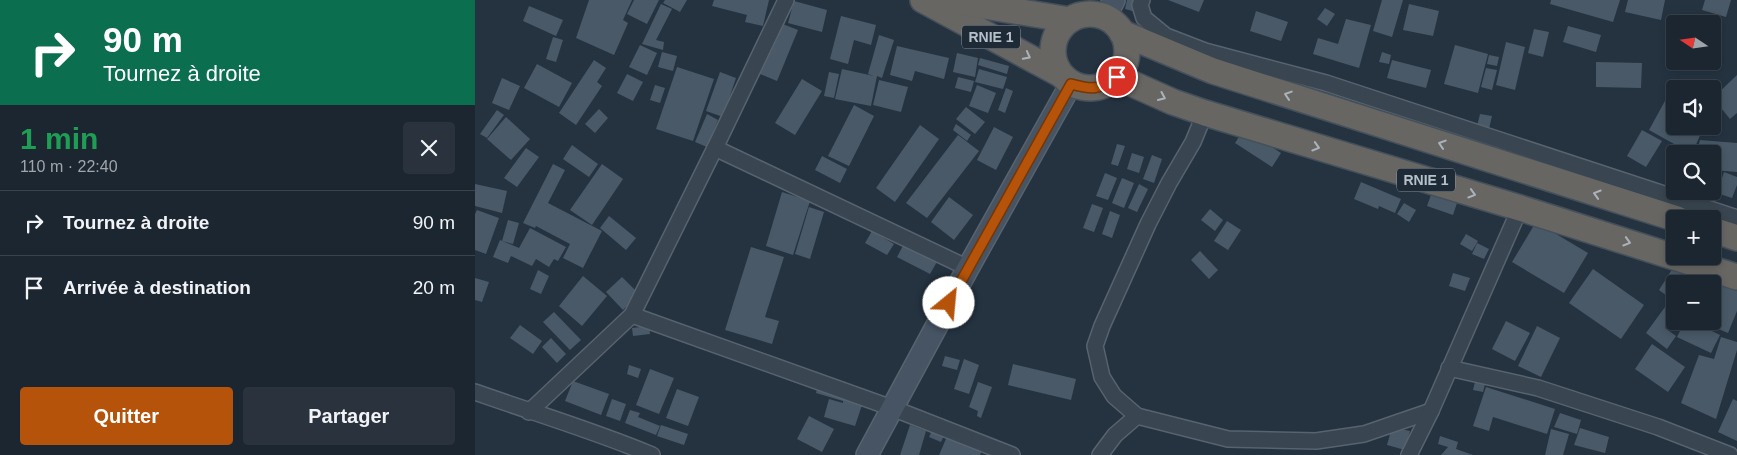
<!DOCTYPE html>
<html lang="fr">
<head>
<meta charset="utf-8">
<style>
	body { margin:0; font-family:Helvetica,sans-serif; background:#29323d; color:#f1f3f6; height:100vh; display:flex; flex-direction:column; font-size:19px; white-space:nowrap }
	* { box-sizing:border-box; margin:0 }
	p { font-size:16px; color:#a0a5ab }
	.icon { flex:none; width:28px; height:28px; fill:none; stroke:currentColor; stroke-width:2; stroke-linecap:round; stroke-linejoin:round }
	.map { position:relative; flex:1; overflow:hidden }
	.side { display:flex; flex-direction:column; background:#1c2631; width:475px }
	.side>* { flex:none }
	.guide { background:#0b6e4f; color:#fff; overflow:hidden }
	.needle { width:32px; rotate:283deg }
	.fabs { position:absolute; left:1191px; top:15px; display:grid; gap:10px }
	.fabs a { display:grid; place-items:center; width:55px; height:55px; border-radius:5px; background:#1c2631; box-shadow:0 2px 8px #0003,0 0 0 1px #3a434d; font-size:25px }
	.pin { position:absolute; display:grid; place-items:center; width:42px; height:42px; color:#fff; margin:-21px; border:2px solid #fff; border-radius:50%; box-shadow:0 1px 5px #0007 }
	.me { position:absolute; width:55px; margin:-28px; rotate:28deg; stroke-linejoin:round; filter:drop-shadow(0 0 4px #0008) }
	.turn { display:flex; align-items:center; gap:18px; height:105px; padding:0 20px; font-size:22px }
	.turn .icon { width:65px; height:65px; stroke-width:2.5 }
	.turn b { display:block; font-size:35px; line-height:42px }
	.round { display:grid; place-items:center; flex:none; width:52px; height:52px; border-radius:5px; background:#29323d }
	.headline { display:flex; align-items:center; justify-content:space-between; height:85px; padding:0 20px }
	h1 { font-size:30px; font-weight:700; line-height:38px; color:#1e9e55 }
	.cta { display:flex; gap:10px; margin-top:auto; padding:10px 20px }
	.cta a { flex:1; height:58px; border-radius:5px; background:#b45309; color:#fff; font-size:20px; font-weight:700; line-height:58px; text-align:center }
	.cta a+a { background:#29323d; color:#f1f3f6 }
	ul { padding:0; list-style:none }
	li { display:flex; align-items:center; gap:15px; height:65px; padding:0 20px; border-top:1px solid #3a434d }
	li div { flex:1 }
	li b { display:block; font-size:19px }
	li em { font-style:normal }
	main { display:flex; flex:1; min-height:0 }
	.map>svg:first-child { display:block }
	.building { fill:#495967 }
	.lines { fill:none; stroke-linecap:round; stroke-linejoin:round }
	.minor-casing { stroke:#57636e; stroke-width:18 }
	.secondary-casing { stroke:#57636e; stroke-width:24 }
	.trunk-casing { stroke:#44505b; stroke-width:28 }
	.minor { stroke:#394550; stroke-width:15 }
	.secondary { stroke:#475464; stroke-width:21 }
	.trunk { stroke:#676663; stroke-width:25 }
	.oneway { stroke:#aab2bb }
	.route-casing { stroke:#753606; stroke-width:12 }
	.route { stroke:#b45309; stroke-width:9 }
	.labels { text-anchor:middle; dominant-baseline:central; stroke-width:4; stroke-linejoin:round; paint-order:stroke }
	.shield { fill:#1e2a36; stroke:#88939e; stroke-width:1 }
	.shield-label { font-size:14px; font-weight:bold; fill:#b6c0cb }
</style>
</head>
<body>
<main>
<section class="side">
<div class="guide">
<div class="turn"><svg class="icon" aria-label="right" viewBox="0 0 24 24"><path d="M7 20v-9h11M14 6l5 5-5 5"/></svg><div><b>90 m</b>Tournez à droite</div></div>
</div>
<div class="headline"><div><h1>1 min</h1><p>110 m · 22:40</p></div><a class="round"><svg class="icon" aria-label="close" viewBox="0 0 24 24"><path d="M6 6l12 12M18 6L6 18"/></svg></a></div>
<ul>
<li><svg class="icon" aria-label="right" viewBox="0 0 24 24"><path d="M7 20v-9h11M14 6l5 5-5 5"/></svg><div><b>Tournez à droite</b></div><em>90 m</em></li>
<li><svg class="icon" aria-label="arrive" viewBox="0 0 24 24"><path d="M6 21V4h12l-3 4 3 4H6"/></svg><div><b>Arrivée à destination</b></div><em>20 m</em></li>
</ul>
<div class="cta"><a>Quitter</a><a>Partager</a></div>
</section>
<div class="map">
<svg width="1262" height="455" viewBox="0 0 1262 455">
	<rect width="100%" height="100%" fill="#253341"/>
	<g class="building">
		<path d="M114 0H157L148 20 153 23 139 55 101 38Z"/>
		<path d="M159 0H184L172 24 152 14Z"/>
		<path d="M190 0H212L205 12 188 3Z"/>
		<path d="M239 0H294L288 26 270 22 272 15 237 6Z"/>
		<path d="M652 0H661V12L650 9Z"/>
		<path d="M693 0H729L724 12Z"/>
		<path d="M907 0H928L917 37 898 31Z"/>
		<path d="M1076 0H1145L1138 22 1075 4Z"/>
		<path d="M1153 0H1190L1186 20 1150 12Z"/>
		<path d="M1230 0H1256L1251 17 1227 10Z"/>
		<path d="M319 1 352 10 347 32 313 23Z"/>
		<path d="M186 4 197 9 181 40 189 42 188 50 167 44Z"/>
		<path d="M934 4 964 11 958 36 928 30Z"/>
		<path d="M54 6 88 20 81 36 48 21Z"/>
		<path d="M850 8 860 14 852 26 842 19Z"/>
		<path d="M781 11 813 22 806 41 775 31Z"/>
		<path d="M366 16 401 25 396 45 379 40 373 64 355 59Z"/>
		<path d="M871 19 896 25 884 68 838 54 843 38 863 44Z"/>
		<path d="M305 23 323 30 302 81 285 74Z"/>
		<path d="M1093 26 1126 35 1121 52 1088 42Z"/>
		<path d="M1059 29 1074 32 1068 57 1053 53Z"/>
		<path d="M404 35 419 40 407 78 402 76 396 106 360 99 367 69 399 76 393 74Z"/>
		<path d="M78 37 88 40 81 62 71 59Z"/>
		<path d="M1031 42 1050 47 1040 90 1021 85Z"/>
		<path d="M165 45 182 53 172 75 154 67Z"/>
		<path d="M980 45 1013 54 1003 93 969 84Z"/>
		<path d="M422 46 474 58 469 79 440 71 437 81 415 75Z"/>
		<path d="M187 52 202 56 198 71 183 67Z"/>
		<path d="M907 52 916 55 914 64 904 62Z"/>
		<path d="M482 53 503 58 500 77 478 72Z"/>
		<path d="M1014 55 1024 57 1022 66 1012 64Z"/>
		<path d="M505 58 534 66 532 74 503 65Z"/>
		<path d="M119 60 131 68 122 82 127 86 101 125 84 113Z"/>
		<path d="M917 60 956 70 951 88 912 78Z"/>
		<path d="M1121 62 1167 63 1166 88 1121 87Z"/>
		<path d="M62 64 97 83 84 107 49 88Z"/>
		<path d="M202 67 239 79 218 141 181 129Z"/>
		<path d="M1011 68 1022 70 1017 90 1006 87Z"/>
		<path d="M504 69 532 77 528 89 500 82Z"/>
		<path d="M245 72 261 78 248 117 231 111Z"/>
		<path d="M354 72 364 74 359 98 349 96Z"/>
		<path d="M152 74 168 82 158 101 142 93Z"/>
		<path d="M1262 75V113L1255 119 1238 98Z"/>
		<path d="M483 77 499 81 496 92 480 88Z"/>
		<path d="M27 78 45 86 34 110 17 103Z"/>
		<path d="M327 79 347 91 320 135 300 123Z"/>
		<path d="M404 80 433 87 426 112 398 105Z"/>
		<path d="M180 85 190 88 185 103 175 100Z"/>
		<path d="M502 85 521 93 513 113 494 106Z"/>
		<path d="M531 88 538 91 530 113 523 110Z"/>
		<path d="M1191 99 1200 104V126H1229L1217 154 1174 130Z"/>
		<path d="M379 105 399 116 374 166 353 156Z"/>
		<path d="M491 107 510 122 500 134 481 119Z"/>
		<path d="M124 109 133 118 120 133 110 124Z"/>
		<path d="M22 110 29 115 12 138 5 134Z"/>
		<path d="M232 114 243 120 232 147 220 142Z"/>
		<path d="M1005 114 1017 116 1014 129 1002 126Z"/>
		<path d="M31 117 55 139 36 160 12 139Z"/>
		<path d="M481 124 496 135 492 141 478 130Z"/>
		<path d="M445 125 464 139 420 202 401 188Z"/>
		<path d="M519 127 538 137 521 170 502 160Z"/>
		<path d="M769 129 806 153 797 167 760 143Z"/>
		<path d="M1167 130 1187 141 1171 167 1152 156Z"/>
		<path d="M483 135 504 151 452 218 431 203Z"/>
		<path d="M1225 140 1262 143V172L1238 170V154H1221Z"/>
		<path d="M642 144 650 146 643 166 636 164Z"/>
		<path d="M97 145 123 164 114 177 88 159Z"/>
		<path d="M51 148 64 157 42 187 29 178Z"/>
		<path d="M657 153 669 157 664 173 652 169Z"/>
		<path d="M677 155 687 159 679 183 668 179Z"/>
		<path d="M347 156 372 169 365 183 340 170Z"/>
		<path d="M78 164 90 170 73 203 127 231 108 268 88 258 95 244 61 226 60 228 48 223Z"/>
		<path d="M127 164 148 179 117 225 95 210Z"/>
		<path d="M1249 172 1262 177V185L1257 198 1242 193Z"/>
		<path d="M630 173 642 178 633 200 621 196Z"/>
		<path d="M647 178 659 183 649 208 637 203Z"/>
		<path d="M886 182 926 199 920 213 904 206 903 209 879 199Z"/>
		<path d="M0 184 32 191 27 213 0 206Z"/>
		<path d="M664 184 673 189 662 212 653 208Z"/>
		<path d="M307 192 335 201 318 255 291 246Z"/>
		<path d="M957 192 983 200 978 215 952 206Z"/>
		<path d="M474 197 498 215 479 240 456 222Z"/>
		<path d="M929 203 941 210 934 222 922 214Z"/>
		<path d="M617 204 628 208 619 232 608 228Z"/>
		<path d="M334 207 349 212 335 259 320 254Z"/>
		<path d="M735 209 748 220 740 231 726 220Z"/>
		<path d="M2 210 24 218 11 254 0 250V214Z"/>
		<path d="M635 211 645 215 637 238 627 234Z"/>
		<path d="M134 216 161 238 151 250 125 228Z"/>
		<path d="M33 220 44 223 38 244 27 241Z"/>
		<path d="M752 221 766 230 753 250 739 241Z"/>
		<path d="M1061 222 1113 253 1089 293 1037 262Z"/>
		<path d="M55 228 91 247 83 261 79 259 74 267 61 259 57 266 36 256 33 263 18 257 25 240 44 248Z"/>
		<path d="M397 231 419 244 412 255 390 243Z"/>
		<path d="M991 234 1003 241 997 251 985 244Z"/>
		<path d="M430 242 463 260 455 274 422 257Z"/>
		<path d="M1002 243 1014 249 1009 259 997 254Z"/>
		<path d="M276 247 309 257 290 317 304 321 297 344 250 330Z"/>
		<path d="M725 251 743 270 734 279 716 260Z"/>
		<path d="M1201 263 1217 273 1210 284H1200L1199 301 1184 290Z"/>
		<path d="M1118 269 1169 305 1146 339 1094 303Z"/>
		<path d="M63 270 74 276 66 294 55 289Z"/>
		<path d="M978 273 995 278 990 291 974 286Z"/>
		<path d="M108 276 132 296 107 326 84 306Z"/>
		<path d="M147 277 164 294 148 310 131 292Z"/>
		<path d="M0 278 14 282 7 302 0 300Z"/>
		<path d="M1242 283 1262 291V311L1253 333 1224 321H1238V293Z"/>
		<path d="M1190 307 1200 314 1190 328 1201 336 1192 349 1171 333Z"/>
		<path d="M79 312 106 340 95 350 68 322Z"/>
		<path d="M1031 321 1055 333 1040 361 1017 349Z"/>
		<path d="M1210 321H1217L1245 335 1236 353 1202 337Z"/>
		<path d="M45 325 67 341 58 354 35 338Z"/>
		<path d="M174 326 175 334 158 336 157 328Z"/>
		<path d="M1062 326 1085 338 1066 377 1043 366Z"/>
		<path d="M1246 337 1262 342V350L1241 419 1206 403 1224 355 1239 359Z"/>
		<path d="M76 338 91 354 82 363 67 347Z"/>
		<path d="M1177 344 1210 367 1193 392 1160 369Z"/>
		<path d="M470 356 485 360 482 370 467 366Z"/>
		<path d="M489 359 504 365 494 394 479 389Z"/>
		<path d="M538 364 601 379 596 400 533 385Z"/>
		<path d="M154 365 166 369 163 378 152 374Z"/>
		<path d="M175 369 199 378 184 414 161 405Z"/>
		<path d="M1001 378 1011 380 1008 392 998 390Z"/>
		<path d="M98 381 134 394 126 415 90 401Z"/>
		<path d="M503 382 517 387 506 418 502 416 503 411 494 407Z"/>
		<path d="M343 385 389 399 380 426 349 417 354 399 368 403V401L341 393Z"/>
		<path d="M1011 387 1080 409 1072 434 1018 417 1014 431 998 426Z"/>
		<path d="M202 389 224 397 213 426 191 418Z"/>
		<path d="M137 399 151 404 145 421 131 416Z"/>
		<path d="M1258 399 1262 401V441L1243 432Z"/>
		<path d="M155 410 165 413 163 417 185 426 181 435 150 423Z"/>
		<path d="M1085 413 1106 420 1102 434 1079 427Z"/>
		<path d="M334 416 359 429 347 452 322 439Z"/>
		<path d="M186 425 213 434 209 445 182 436Z"/>
		<path d="M435 425 451 431 444 455H425Z"/>
		<path d="M459 426 471 431 466 442 454 437Z"/>
		<path d="M917 427 935 431 930 450 912 445Z"/>
		<path d="M1105 428 1134 437 1130 453 1099 445Z"/>
		<path d="M1076 429 1094 434 1088 455H1070Z"/>
		<path d="M474 432 509 446 505 455H464Z"/>
		<path d="M965 436 983 442 981 449 998 455H966L973 447 963 444Z"/>
	</g>
	<g class="lines">
		<g class="minor-casing">
			<g id="minor">
				<path d="M667 0 665 5 669 18 691 36 730 51 851 83 1262 218"/>
				<path d="M730 113 718 142 694 183 673 224 627 326 620 346 627 377 639 396 662 416 753 439 841 441 889 434 956 411"/>
				<path d="M240 148 493 268"/>
				<path d="M157 315 417 408 537 455"/>
				<path d="M974 368 1063 388 1183 427 1255 455"/>
				<path d="M0 392C59 413 120 431 177 455"/>
				<path d="M54 412 157 315 240 148 311 0"/>
				<path d="M625 455 640 435 662 416"/>
				<path d="M934 455 956 411 1045 208"/>
			</g>
		</g>
		<g class="secondary-casing">
			<g id="secondary">
				<path d="M630 18 639 0"/>
				<path d="M392 455 493 268 596 84"/>
			</g>
		</g>
		<g class="trunk-casing">
			<g id="trunk">
				<path d="M448 0 585 74"/>
				<path d="M473 0 595 20"/>
				<circle cx="615" cy="51" r="37"/>
				<path d="M647 33 738 71 1202 219"/>
				<path d="M642 77 698 102 730 113 1045 208 1262 277"/>
				<path d="M1238 230 1262 238"/>
			</g>
		</g>
		<use href="#minor" class="minor"/>
		<use href="#secondary" class="secondary"/>
		<use href="#trunk" class="trunk"/>
	</g>
	<defs><path id="oneway-chevron" d="M-2-3.5L2.5 0L-2 3.5" fill="none" stroke-width="1.6" stroke-linecap="round" stroke-linejoin="round" transform="scale(1.25)"/></defs>
	<g class="oneway">
		<use href="#oneway-chevron" transform="translate(552 56) rotate(28)"/>
		<use href="#oneway-chevron" transform="translate(813 95) rotate(-162)"/>
		<use href="#oneway-chevron" transform="translate(687 97) rotate(24)"/>
		<use href="#oneway-chevron" transform="translate(967 144) rotate(-162)"/>
		<use href="#oneway-chevron" transform="translate(841 147) rotate(17)"/>
		<use href="#oneway-chevron" transform="translate(997 194) rotate(17)"/>
		<use href="#oneway-chevron" transform="translate(1122 194) rotate(-163)"/>
		<use href="#oneway-chevron" transform="translate(1152 242) rotate(17)"/>
	</g>
	<g class="lines">
		<g class="route-casing">
			<path id="route" d="M474 303 596 84C618 90 623 90 642 77"/>
		</g>
		<use href="#route" class="route"/>
	</g>
	<g class="labels">
		<g class="shield">
			<rect x="487" y="25.5" width="58" height="23" rx="4"/>
			<rect x="922" y="168.5" width="58" height="23" rx="4"/>
		</g>
		<g class="shield-label">
			<text x="516" y="37">RNIE 1</text>
			<text x="951" y="180">RNIE 1</text>
		</g>
	</g>
</svg>
<div class="fabs">
<a><svg class="needle" viewBox="-14 -14 28 28"><path d="M0-13l5 13h-10z" fill="#e53935"/><path d="M0 13l5-13h-10z" fill="#a0a5ab"/></svg></a>
<a><svg class="icon" aria-label="sound" viewBox="0 0 24 24"><path d="M4 9h4l5-4v14l-5-4H4zM17 9q2 3 0 6"/></svg></a>
<a><svg class="icon" aria-label="search" viewBox="0 0 24 24"><circle cx="10" cy="10" r="6"/><path d="M15 15l6 6"/></svg></a>
<a>+</a>
<a>−</a>
</div>
<div class="pin" style="left:642px;top:77px;background:#d93025"><svg class="icon" aria-label="arrive" viewBox="0 0 24 24"><path d="M6 21V4h12l-3 4 3 4H6"/></svg></div>
<svg class="me" style="left:474px;top:303px" viewBox="-20 -20 40 40"><circle r="19" fill="#fff"/><path d="M0-13L10 11 0 6-10 11z" fill="#b45309"/></svg>
</div>
</main>
</body>
</html>
